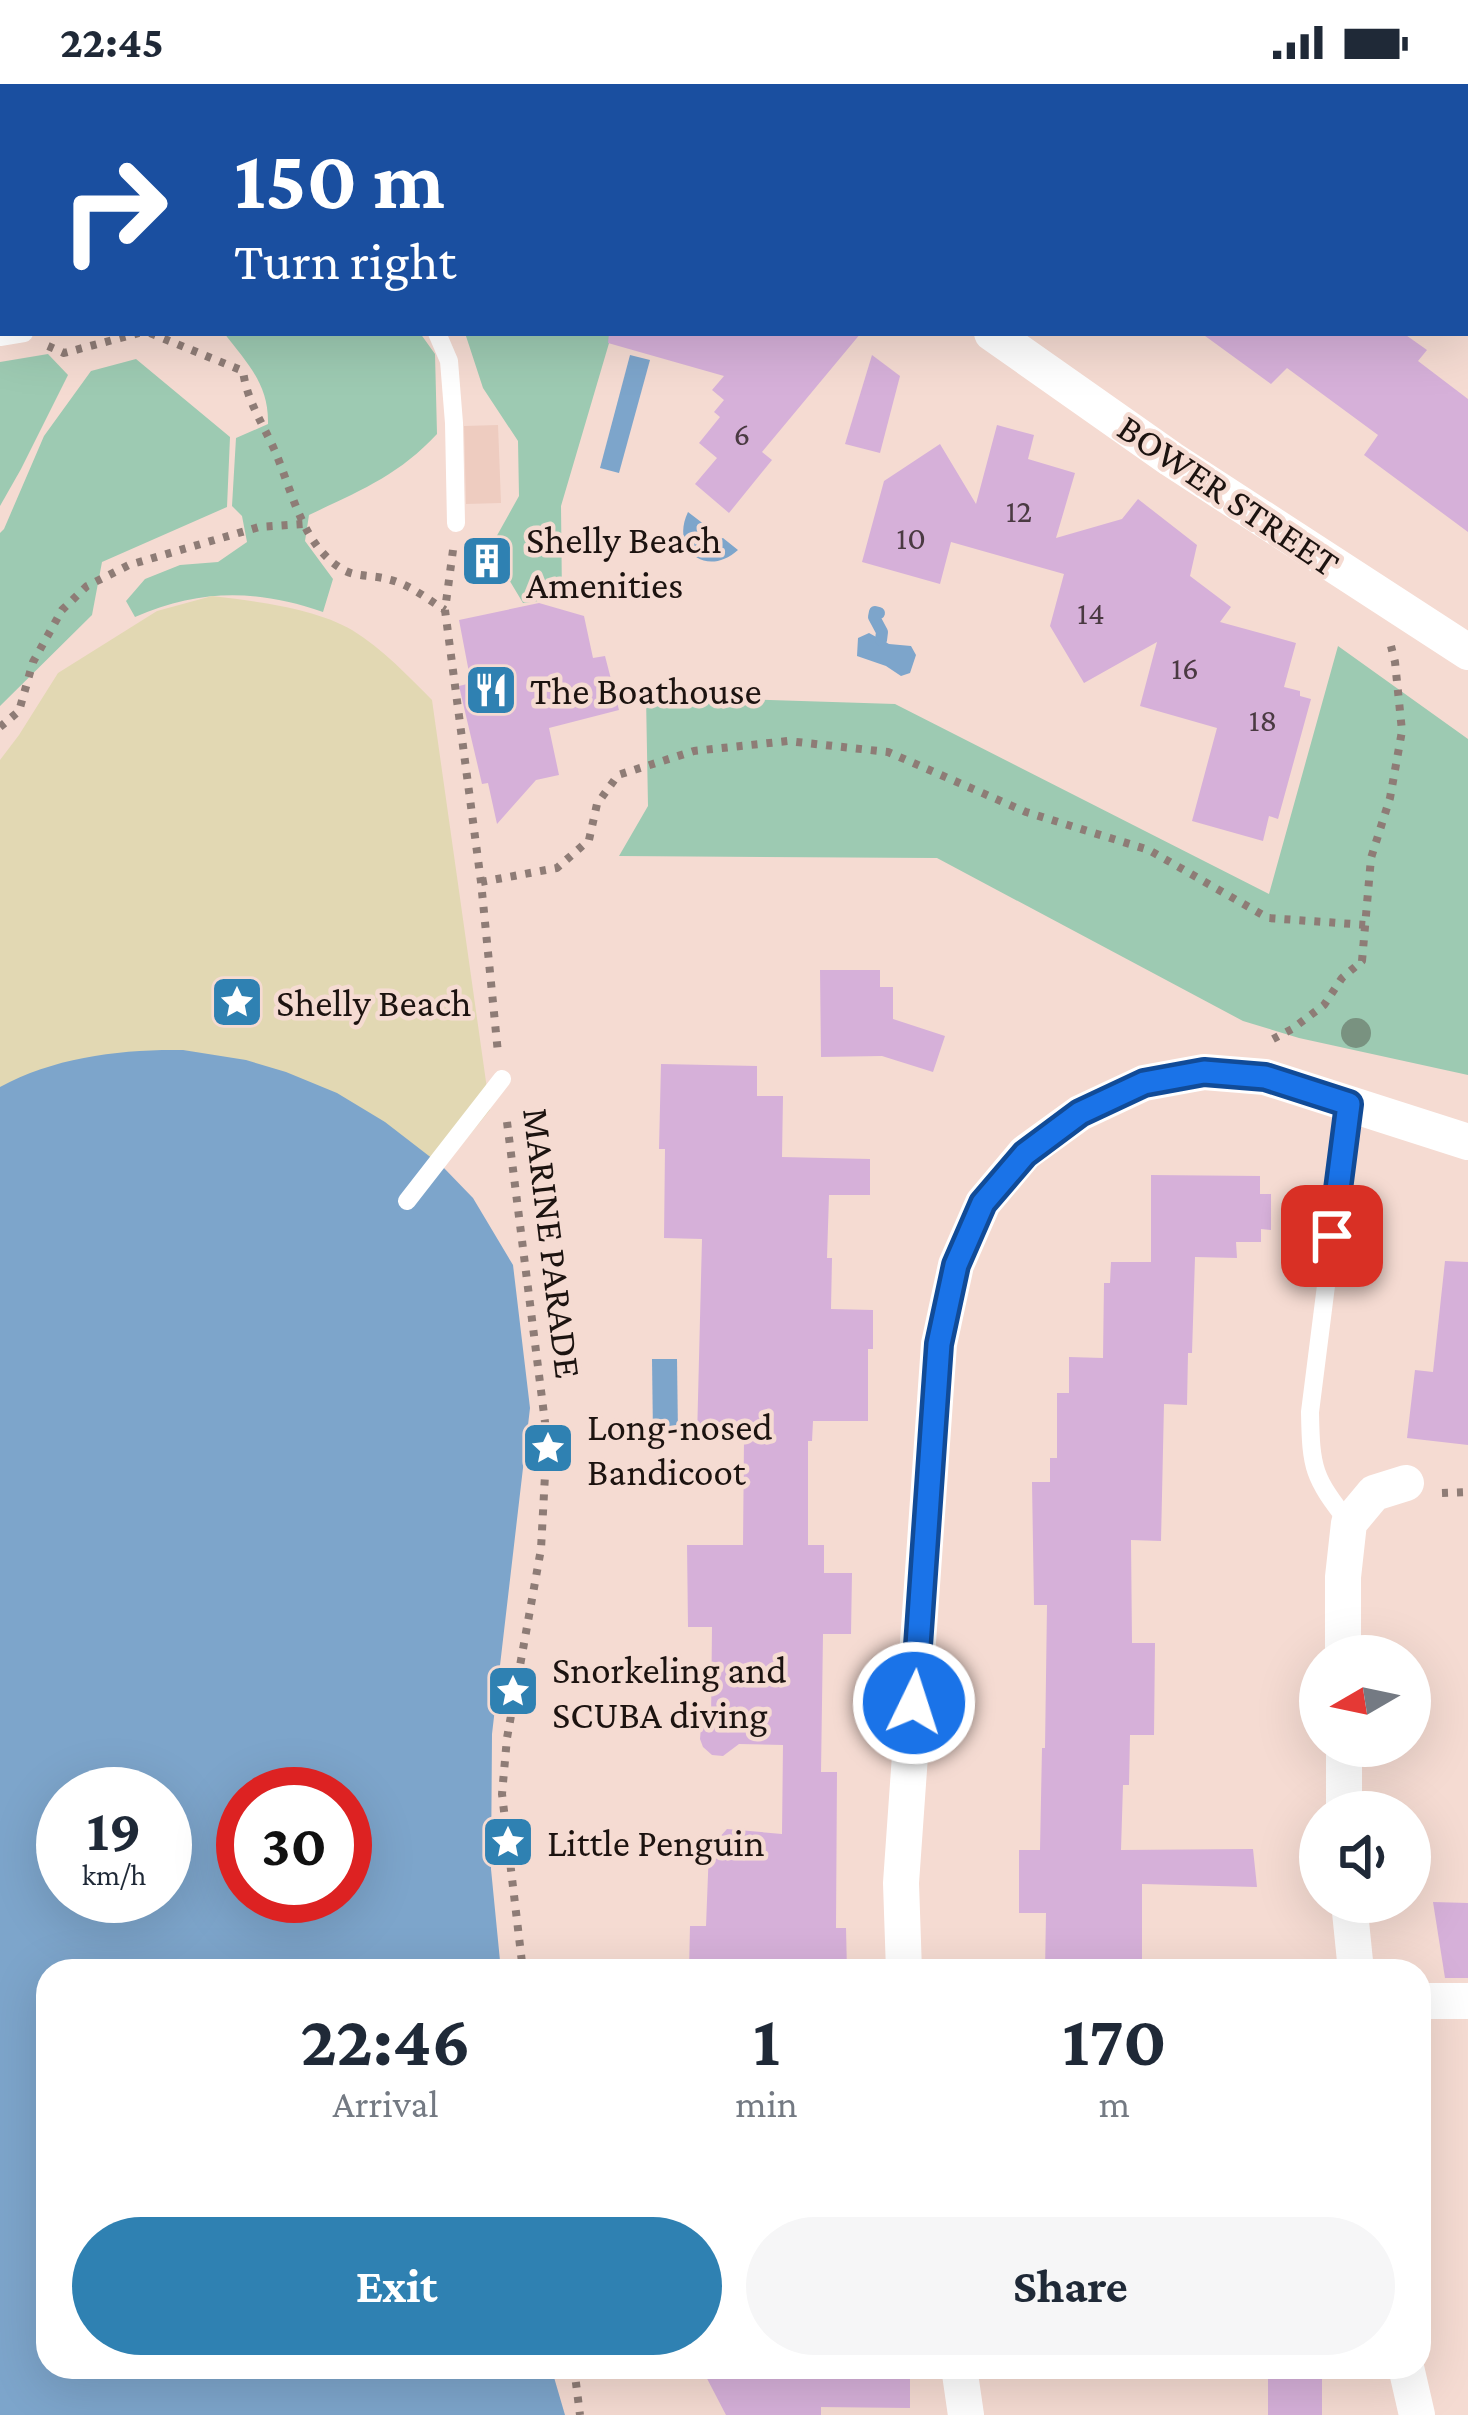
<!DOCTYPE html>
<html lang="en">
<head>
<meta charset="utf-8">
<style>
	body { margin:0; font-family:"Crimson Pro",serif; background:#f6f6f7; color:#1f2937; height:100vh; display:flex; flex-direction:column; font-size:45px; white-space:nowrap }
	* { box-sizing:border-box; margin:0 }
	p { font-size:39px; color:#747a83 }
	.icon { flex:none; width:66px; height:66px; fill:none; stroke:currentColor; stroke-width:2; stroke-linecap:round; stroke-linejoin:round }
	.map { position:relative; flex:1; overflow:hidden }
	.side { position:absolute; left:36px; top:1875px; width:1395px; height:420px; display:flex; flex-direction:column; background:#fff; border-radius:36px; box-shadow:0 12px 48px #0002 }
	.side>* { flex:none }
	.banner { position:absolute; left:0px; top:0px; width:1470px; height:252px; box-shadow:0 12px 48px #0002; background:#1a4fa0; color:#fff; overflow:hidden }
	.needle { width:78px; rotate:261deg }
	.buttons { position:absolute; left:1299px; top:1551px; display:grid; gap:24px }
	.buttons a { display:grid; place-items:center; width:132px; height:132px; border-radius:50%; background:#fff; box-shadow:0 12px 48px #0002; font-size:60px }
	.speed { position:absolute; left:36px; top:1683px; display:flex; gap:24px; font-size:60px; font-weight:700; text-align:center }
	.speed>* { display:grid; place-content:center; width:156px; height:156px; border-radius:50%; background:#fff; box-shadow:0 12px 48px #0002; line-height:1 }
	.speed small { font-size:30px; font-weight:400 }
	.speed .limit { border:18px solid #d22; background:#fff; color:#111 }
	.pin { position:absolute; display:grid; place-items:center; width:102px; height:102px; color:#fff; margin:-51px; border-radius:24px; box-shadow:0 6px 18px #0006 }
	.me { position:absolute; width:132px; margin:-66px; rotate:4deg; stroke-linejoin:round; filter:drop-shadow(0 0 9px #0008) }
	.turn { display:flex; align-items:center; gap:42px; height:252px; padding:0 36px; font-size:54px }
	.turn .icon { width:156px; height:156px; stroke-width:2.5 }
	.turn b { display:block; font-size:84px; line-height:102px }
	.eta { display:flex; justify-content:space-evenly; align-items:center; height:204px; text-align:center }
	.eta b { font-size:72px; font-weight:700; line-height:84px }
	.cta { display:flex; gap:24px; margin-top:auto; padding:24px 36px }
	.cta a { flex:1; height:138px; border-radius:72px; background:#2f81b2; color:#fff; font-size:48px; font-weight:700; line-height:138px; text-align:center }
	.cta a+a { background:#f6f6f7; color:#1f2937 }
	.status { display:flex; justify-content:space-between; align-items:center; height:84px; padding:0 60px; background:#fff; direction:ltr }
	.status svg { height:33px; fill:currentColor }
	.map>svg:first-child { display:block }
	.built { fill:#eeccc0 }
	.green { fill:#9dcab2 }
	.sand { fill:#e2d8b3 }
	.water { fill:#7da5cb; fill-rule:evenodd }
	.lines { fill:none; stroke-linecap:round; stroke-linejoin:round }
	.stream { stroke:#7da5cb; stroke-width:12 }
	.building { fill:#d6b0d9 }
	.path { stroke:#8e7c76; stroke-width:8; stroke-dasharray:6 9; stroke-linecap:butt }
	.service { stroke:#fff; stroke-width:18 }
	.minor { stroke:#fff; stroke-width:36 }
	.tree { fill:#799280 }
	.route-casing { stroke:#114b97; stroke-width:30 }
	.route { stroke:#1a73e8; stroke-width:21 }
	.labels { text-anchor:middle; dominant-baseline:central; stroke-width:9; stroke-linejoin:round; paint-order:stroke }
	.number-label { font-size:33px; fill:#4a3a42 }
	.street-label { font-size:39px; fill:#1c1310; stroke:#f5dbd2 }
	.poi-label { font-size:39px; fill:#1c1310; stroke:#f5dbd2; text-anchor:start }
</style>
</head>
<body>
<div class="status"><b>22:45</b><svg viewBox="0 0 49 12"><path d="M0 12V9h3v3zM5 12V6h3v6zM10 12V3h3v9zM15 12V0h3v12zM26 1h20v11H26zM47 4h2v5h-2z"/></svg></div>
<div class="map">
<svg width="1468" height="2331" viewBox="0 0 1468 2331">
	<rect width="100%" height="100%" fill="#f5dbd2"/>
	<path class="built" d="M498 341 501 419 466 420 464 342Z"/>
	<g class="green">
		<path d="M343 0H645L647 3H341Z"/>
		<path d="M224 249H420L435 270 437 350C398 392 359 407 309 431L305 457 333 495 323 528C255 505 201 505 135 533L126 517 145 495 180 481 218 478 247 458 242 432 232 422 236 354 268 340C269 300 247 279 224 249Z"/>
		<path d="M465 249H612L561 422 562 514 523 519 490 464 519 412 518 357 483 304Z"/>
		<path d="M48 270 68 291 21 385 0 422V278Z"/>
		<path d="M136 275 230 353 227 423 102 478 92 531 0 622V449L4 445 44 352 91 287Z"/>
		<path d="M1338 562 1468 655V991L1299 954 1243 937 937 774 619 772 648 722 646 612 895 620 1269 810Z"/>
	</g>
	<path class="sand" d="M212 512C254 517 315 524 352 546 383 565 407 591 432 616L490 1026 387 1152 0 1102V676L19 651 58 589 157 527Z"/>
	<g class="water">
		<path d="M630 271 650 276 619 389 600 384Z"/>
		<path d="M688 428 705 441 704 451 715 457 723 454 738 466C706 495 670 465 688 428Z"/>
		<path d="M869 549 889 560 911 562 916 571 910 589 901 592 886 582 857 572 858 554Z"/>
		<path d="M183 966 246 976 286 988 337 1009 385 1038 442 1082 473 1114 513 1181 530 1324 492 1650 491 1785 501 1887H48V2283H551L565 2331H0V1003C55 973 121 965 183 966ZM63 1710H165V1812H63ZM243 1710H345V1812H243Z"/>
		<path d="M677 1275 678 1351H653L652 1275Z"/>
	</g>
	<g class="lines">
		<path class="stream" d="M879 529 875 528 874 533 882 548 881 556"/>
	</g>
	<g class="building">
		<path d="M609 249H861L762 368 772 376 729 429 695 400 717 374 699 359 720 333 714 328 724 316 712 306 724 292 608 259Z"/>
		<path d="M1201 249H1403L1427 266 1418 277 1468 315V448L1364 371 1378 351 1287 284 1271 300Z"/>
		<path d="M872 271 900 292 880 369 845 360Z"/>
		<path d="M997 341 1034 351 1028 375 1075 389 1056 454 1122 435 1138 415 1197 461 1190 492 1231 523 1220 538 1296 559 1284 603 1300 607V612L1311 615 1278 735 1269 732 1263 757 1192 737 1217 644 1140 622 1157 558 1084 599 1050 542 1064 490 951 458 940 500 862 478 884 397 940 360 976 420Z"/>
		<path d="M539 519 584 532 593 574 605 572 619 626 549 644 559 691 536 696 497 740 488 699 482 700 459 602 471 599 459 536Z"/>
		<path d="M820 886H880V903H893V935L945 952 933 988 882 972 821 973Z"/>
		<path d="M661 980 757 982V1012H783L782 1073 870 1075V1111H829L827 1174H832L831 1225 873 1226V1265H868V1337H813L812 1357H808V1461H824V1489H852L851 1550H823L821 1688H837L836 1844H846L847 1887H689L690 1842H706L709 1765 727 1745 782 1750 783 1661 739 1660 723 1672 712 1671 703 1663 700 1655 701 1643 711 1637 712 1543H688L687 1461H743L744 1355 697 1354 702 1155 664 1154 665 1065H659Z"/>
		<path d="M1151 1091 1260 1092V1110H1271V1146L1261 1145V1158H1236L1237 1174 1195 1173 1192 1269H1188L1187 1321 1164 1320 1161 1457 1131 1456 1132 1559H1155L1154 1651H1130L1129 1701H1123L1121 1766 1253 1765 1257 1803 1142 1800V1887H1045L1046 1829H1019V1766H1040L1042 1664H1045L1047 1521H1034L1032 1398H1050V1374H1057V1309H1069V1273L1103 1274 1104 1199H1110L1111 1178H1151Z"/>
		<path d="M1445 1177 1468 1178V1361L1407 1354 1415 1286 1433 1288Z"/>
		<path d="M1433 1818 1468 1819V1894H1445Z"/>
		<path d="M701 2283H844V2288L910 2289V2324L821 2323V2331H726Z"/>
		<rect x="1268" y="2286" width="54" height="45"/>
	</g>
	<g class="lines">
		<g class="path">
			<path d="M380 0 381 3"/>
			<path d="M1424 0 1429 3"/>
			<path d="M25 3 27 0"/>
			<path d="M1467 27 1468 28"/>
			<path d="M0 31 3 28"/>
			<path d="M150 249 243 287C247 317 262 338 274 365 292 405 301 460 342 485 354 493 373 491 387 495 409 500 426 514 445 526"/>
			<path d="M48 262 64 269 139 249"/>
			<path d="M453 466 445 526 481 798 498 969"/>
			<path d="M0 643 19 627 33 578 62 526 87 502 129 481 259 443 304 440"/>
			<path d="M481 798 557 784 589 756 597 720 618 691 694 667 788 657 888 668 1026 728 1149 766 1268 834 1367 841"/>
			<path d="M1273 955 1292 945 1324 921 1342 894 1362 877 1371 774 1390 714 1402 647 1395 578 1391 562"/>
			<path d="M507 1038 547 1354 541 1465 507 1654 502 1710 523 1887"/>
			<path d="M1442 1409 1468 1408"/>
			<path d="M574 2283 580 2331"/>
		</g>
		<g class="service">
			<path d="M93 3 95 0"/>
			<path d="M254 3 256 0"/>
			<path d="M0 117 3 113"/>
			<path d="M437 249 449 277 454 339 456 439"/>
			<path d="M0 253 24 249"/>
			<path d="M407 1117 502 995"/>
			<path d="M1349 1439C1313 1393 1311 1385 1310 1328L1349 1020"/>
		</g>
		<g class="minor">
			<path d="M695 0 698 3"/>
			<path d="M992 249 1171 375 1468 568"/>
			<path d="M1343 1572V1493L1349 1439 1374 1409 1406 1399"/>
			<path d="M1344 1662V1728"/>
			<path d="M1349 1818 1356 1887"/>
			<path d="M904 1887 901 1799 939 1260 956 1181 983 1119 1025 1069 1080 1029 1144 999 1204 988 1265 993 1468 1058"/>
			<path d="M1419 1917H1468"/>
			<path d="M959 2283 966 2331"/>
			<path d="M1406 2283 1417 2331"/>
		</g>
	</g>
	<circle class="tree" cx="1356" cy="949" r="15"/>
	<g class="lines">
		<g class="route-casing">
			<path id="route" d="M914 1619 939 1260 956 1181 983 1119 1025 1070 1080 1029 1144 999 1204 988 1265 993 1349 1020 1332 1152"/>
		</g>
		<use href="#route" class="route"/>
	</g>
	<defs>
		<g id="building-square" transform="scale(2.7)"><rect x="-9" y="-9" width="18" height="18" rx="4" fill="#2f81b2" stroke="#f5dbd2"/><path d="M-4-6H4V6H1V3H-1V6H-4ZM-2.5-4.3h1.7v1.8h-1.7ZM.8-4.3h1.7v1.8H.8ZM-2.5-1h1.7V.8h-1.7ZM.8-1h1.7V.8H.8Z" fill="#fff"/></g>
		<g id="restaurant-square" transform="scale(2.7)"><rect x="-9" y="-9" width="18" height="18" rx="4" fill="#2f81b2" stroke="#f5dbd2"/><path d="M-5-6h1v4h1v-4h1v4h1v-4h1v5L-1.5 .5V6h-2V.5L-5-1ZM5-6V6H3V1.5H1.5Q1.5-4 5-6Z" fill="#fff"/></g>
		<g id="sight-square" transform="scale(2.7)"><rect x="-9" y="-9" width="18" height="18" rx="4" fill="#2f81b2" stroke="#f5dbd2"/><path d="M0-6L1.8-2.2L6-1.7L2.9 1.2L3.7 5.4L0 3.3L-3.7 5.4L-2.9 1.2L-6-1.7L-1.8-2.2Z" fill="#fff"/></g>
	</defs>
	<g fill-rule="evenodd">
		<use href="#building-square" x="487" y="477"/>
		<use href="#restaurant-square" x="491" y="606"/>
		<use href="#sight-square" x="237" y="918"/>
		<use href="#sight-square" x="548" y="1364"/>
		<use href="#sight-square" x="513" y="1607"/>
		<use href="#sight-square" x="508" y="1758"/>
	</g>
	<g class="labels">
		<g class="number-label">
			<text x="742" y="349">6</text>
			<text x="1019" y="426">12</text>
			<text x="911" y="453">10</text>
			<text x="1091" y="528">14</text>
			<text x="1185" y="583">16</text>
			<text x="1263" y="635">18</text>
		</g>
		<g class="street-label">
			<text transform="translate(1229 411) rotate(34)">BOWER STREET</text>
			<text transform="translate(553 1159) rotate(83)">MARINE PARADE</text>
		</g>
		<g class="poi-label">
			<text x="526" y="455">Shelly Beach<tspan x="526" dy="45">Amenities</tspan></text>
			<text x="530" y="606">The Boathouse</text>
			<text x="276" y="918">Shelly Beach</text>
			<text x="587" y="1342">Long-nosed<tspan x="587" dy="45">Bandicoot</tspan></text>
			<text x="552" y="1585">Snorkeling and<tspan x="552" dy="45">SCUBA diving</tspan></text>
			<text x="547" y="1758">Little Penguin</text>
		</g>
	</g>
</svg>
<div class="buttons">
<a><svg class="needle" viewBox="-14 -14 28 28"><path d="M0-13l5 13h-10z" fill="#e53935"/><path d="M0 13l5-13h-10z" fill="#747a83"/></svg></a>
<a><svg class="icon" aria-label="sound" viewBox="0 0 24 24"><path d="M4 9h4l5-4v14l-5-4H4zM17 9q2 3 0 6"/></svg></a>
</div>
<div class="speed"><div>19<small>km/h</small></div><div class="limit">30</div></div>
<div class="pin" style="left:1332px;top:1152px;background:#d93025"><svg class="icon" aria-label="arrive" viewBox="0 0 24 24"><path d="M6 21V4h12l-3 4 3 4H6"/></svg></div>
<svg class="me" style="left:914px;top:1619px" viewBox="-20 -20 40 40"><circle r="17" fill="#1a73e8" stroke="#fff" stroke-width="3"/><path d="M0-11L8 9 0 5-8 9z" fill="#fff"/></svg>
<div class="banner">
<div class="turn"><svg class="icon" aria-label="right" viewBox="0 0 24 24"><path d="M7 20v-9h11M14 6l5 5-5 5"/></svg><div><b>150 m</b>Turn right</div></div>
</div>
<section class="side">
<div class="eta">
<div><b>22:46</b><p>Arrival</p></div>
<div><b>1</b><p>min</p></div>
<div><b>170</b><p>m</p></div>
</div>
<div class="cta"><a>Exit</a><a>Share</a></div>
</section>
</div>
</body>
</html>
